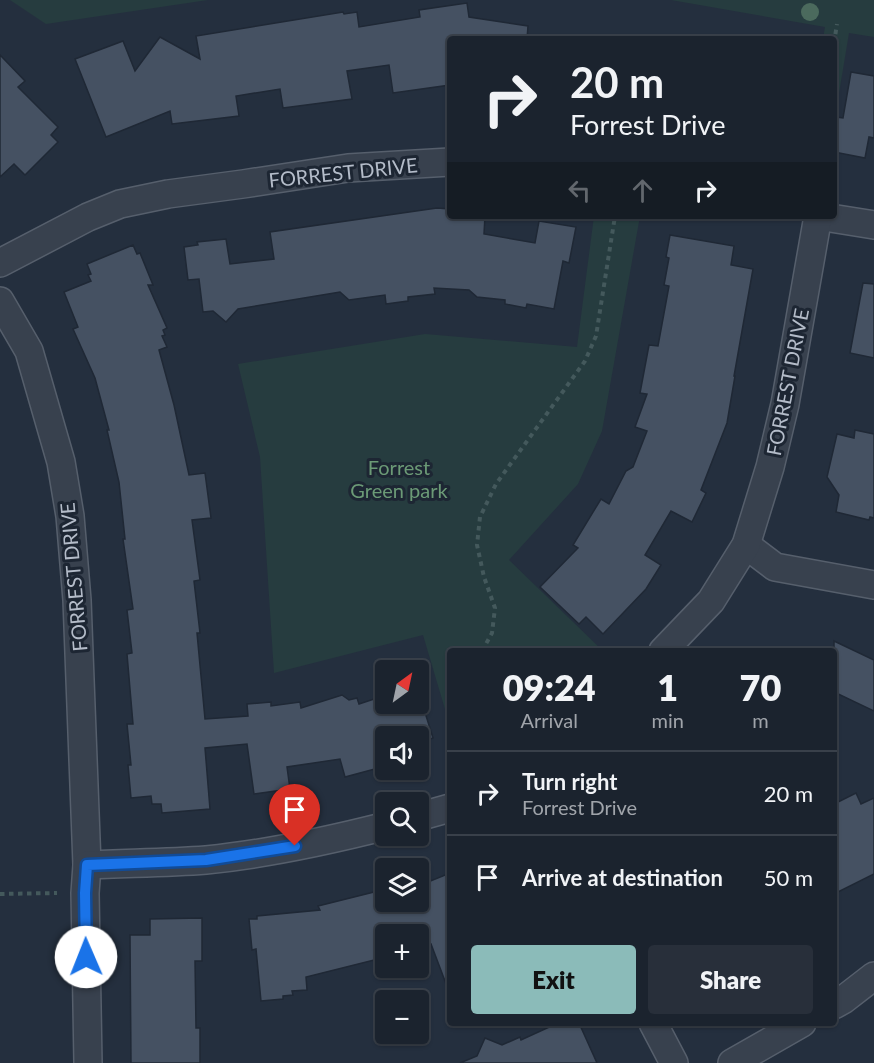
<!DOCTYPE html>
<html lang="en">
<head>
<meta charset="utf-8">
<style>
	body { margin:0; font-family:Lato,sans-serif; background:#282f3a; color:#f1f3f6; height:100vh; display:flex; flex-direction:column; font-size:22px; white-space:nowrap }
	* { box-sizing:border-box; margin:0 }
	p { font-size:20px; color:#a0a4aa }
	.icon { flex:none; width:33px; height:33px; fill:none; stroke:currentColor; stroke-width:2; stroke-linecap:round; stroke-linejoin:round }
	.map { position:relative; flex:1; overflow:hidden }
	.side { position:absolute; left:447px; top:648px; width:390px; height:378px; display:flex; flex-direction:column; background:#1b232e; border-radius:6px; box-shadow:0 2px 4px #0004,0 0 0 2px #39404a }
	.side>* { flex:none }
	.guide { position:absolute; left:447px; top:36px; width:390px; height:183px; border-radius:6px; box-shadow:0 2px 4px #0004,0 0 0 2px #39404a; background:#1b232e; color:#f1f3f6; overflow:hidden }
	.needle { width:39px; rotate:33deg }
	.controls { position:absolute; left:375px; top:660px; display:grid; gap:12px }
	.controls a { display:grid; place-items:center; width:54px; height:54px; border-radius:6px; background:#1b232e; box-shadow:0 2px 4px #0004,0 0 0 2px #39404a; font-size:30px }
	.pin { position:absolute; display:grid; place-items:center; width:51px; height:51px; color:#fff; margin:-62px -26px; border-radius:50% 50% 50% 0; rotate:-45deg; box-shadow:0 0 6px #0007 }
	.pin .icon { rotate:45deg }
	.me { position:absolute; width:66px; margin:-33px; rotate:359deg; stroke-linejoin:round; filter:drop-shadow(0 0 4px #0008) }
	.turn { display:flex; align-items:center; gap:21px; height:126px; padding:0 24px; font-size:27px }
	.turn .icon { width:78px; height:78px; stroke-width:2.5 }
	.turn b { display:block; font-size:42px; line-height:51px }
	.lanes { display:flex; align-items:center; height:57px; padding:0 24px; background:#0003; justify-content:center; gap:30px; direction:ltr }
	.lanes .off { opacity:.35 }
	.eta { display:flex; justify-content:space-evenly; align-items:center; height:102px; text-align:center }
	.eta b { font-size:36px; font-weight:800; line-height:42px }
	.button { display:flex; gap:12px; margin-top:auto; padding:12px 24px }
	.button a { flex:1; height:69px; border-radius:6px; background:#8bbbb9; color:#111; font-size:24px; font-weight:800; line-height:69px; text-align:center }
	.button a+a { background:#282f3a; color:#f1f3f6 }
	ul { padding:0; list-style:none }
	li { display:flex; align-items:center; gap:18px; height:84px; padding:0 24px; border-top:2px solid #39404a }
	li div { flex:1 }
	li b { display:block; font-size:22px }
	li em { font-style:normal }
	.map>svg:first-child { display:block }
	.green { fill:#263c3f }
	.building { fill:#455162; stroke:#1f2835; stroke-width:1.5 }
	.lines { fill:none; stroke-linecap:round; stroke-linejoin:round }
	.street-casing { stroke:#565f6c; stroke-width:30 }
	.path { stroke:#44595c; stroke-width:4; stroke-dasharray:4.5 4.5; stroke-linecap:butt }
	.street { stroke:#38414e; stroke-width:27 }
	.tree { fill:#4b6a5d }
	.route-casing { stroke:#114b97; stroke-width:15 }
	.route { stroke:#1a73e8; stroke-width:10 }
	.labels { text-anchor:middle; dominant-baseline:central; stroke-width:6; stroke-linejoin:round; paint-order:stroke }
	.street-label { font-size:20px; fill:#b4bcc9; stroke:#1d2633 }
	.park-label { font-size:20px; fill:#6b9a76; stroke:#1d2633 }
</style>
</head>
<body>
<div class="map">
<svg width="874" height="1063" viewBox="0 0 874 1063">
	<rect width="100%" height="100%" fill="#242f3e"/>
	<g class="green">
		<path d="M10 0H208L46 24Z"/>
		<path d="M671 0H874V37L849 33 834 123V39H823L825 27Z"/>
		<path d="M594 216H640L602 431 578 484 509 560 603 651H450V726L423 635 274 673 260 457 238 364 425 334 577 347Z"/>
	</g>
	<g class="building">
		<path d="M467 3 469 17 528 26 527 39H450V85L393 93 389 65 347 71 352 99 283 108 280 89 236 96 239 116 172 124 170 111 106 137 75 59 123 41 135 71 160 37 200 59 196 36 343 12 344 14 357 12 359 27 420 17 419 10Z"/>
		<path d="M0 55 25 81 18 87 58 127 51 135 58 142 25 175 14 164 0 177Z"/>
		<path d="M851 72 874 76V138L869 137 865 158 834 152V128L836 117 843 118Z"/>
		<path d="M437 208 450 209V216H485L484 234 535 243 539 221 576 227 569 263 563 261 554 309 527 304 526 308 505 304V300L477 297 469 290 434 288 435 294 408 297V301L386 304 385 295 349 300 340 292 238 309 226 322 213 311 203 312 199 279 188 280 184 247 198 245 197 242 226 239 230 264 274 259 270 232Z"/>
		<path d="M670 235 734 246 731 265 753 269 734 376H735L727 423 701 490 706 493 692 522 671 511 645 555 661 565 646 589 603 634 586 617 579 624 540 587 578 548 573 545 601 499 609 504 626 471 633 467 647 431 635 427 647 394 640 393 649 345 658 346 669 286 664 285 669 258 666 257Z"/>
		<path d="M133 245 137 254 140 253 153 285H148L167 328 163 330 165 335 162 336 167 347 159 350 174 405 189 475 205 473 211 518 192 520 200 580 194 581 200 633H197L205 719 248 716 247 704 271 702V706L300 702 301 708 342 695 349 700 357 698 359 704 386 695V704H418V690L433 738 418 743V736H386V766L345 777 340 759 287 767 290 789 254 794 247 744 205 748 210 809 162 813 161 804H152L151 796 131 798 128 765H131L127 724H133L127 654 132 653 127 610 133 609 123 539H125L119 482 107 430H109L95 378 73 329 78 327 64 292 91 281 88 275 91 274 87 264Z"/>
		<path d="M863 283 874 284V358L850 353Z"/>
		<path d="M855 430 874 434V518L870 517 869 520 836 512 839 495 827 477 837 434 854 438Z"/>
		<path d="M834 641 874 660V711L834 692Z"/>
		<path d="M856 793 861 804 874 798V874L834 894V804Z"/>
		<path d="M450 873V989H448L431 944 418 948V934H386V963L378 959 306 977 307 990 292 991 293 995 283 996V999L261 1001 256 949 252 950 249 919H257V916L320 910 318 906 386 889V902H418V886Z"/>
		<path d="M202 918V961H195L196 1028H200V1063H131L130 935H150V919Z"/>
		<path d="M558 1023H579L597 1063H460L477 1056 485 1038 502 1045 520 1037 521 1040Z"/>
	</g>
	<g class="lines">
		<g class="street-casing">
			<g id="street">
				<path d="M818 216 874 225"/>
				<path d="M0 263 88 217 120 204 168 194 243 184 348 168 450 162"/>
				<path d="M0 301 29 351 61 462 70 516 77 600 87 865 85 893 88 1063"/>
				<path d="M746 545 775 567 874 585"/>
				<path d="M663 651 711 601 746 545 770 467 785 404 818 216"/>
				<path d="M418 817 450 808"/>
				<path d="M87 865C127 863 167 863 206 860 267 854 327 841 386 826"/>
				<path d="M834 1005 843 1000 874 976"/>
				<path d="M653 1023 674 1063"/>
				<path d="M732 1063 802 1023"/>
			</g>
		</g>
		<g class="path">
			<path d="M834 43 837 24"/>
			<path d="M482 651 492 633 495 608 484 577 477 545 480 517 496 484 585 361 596 336 615 216"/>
			<path d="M0 894 57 893"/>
		</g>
		<use href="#street" class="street"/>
	</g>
	<circle class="tree" cx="810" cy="12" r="9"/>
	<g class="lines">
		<g class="route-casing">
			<path id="route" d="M86 957 85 893 87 865 206 860 295 846"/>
		</g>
		<use href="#route" class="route"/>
	</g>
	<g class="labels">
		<g class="street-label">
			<text transform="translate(343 172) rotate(-6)">FORREST DRIVE</text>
			<text transform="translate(787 382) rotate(-79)">FORREST DRIVE</text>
			<text transform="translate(73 577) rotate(-95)">FORREST DRIVE</text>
		</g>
		<g class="park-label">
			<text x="399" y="467">Forrest<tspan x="399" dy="23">Green park</tspan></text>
		</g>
	</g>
</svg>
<div class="controls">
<a><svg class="needle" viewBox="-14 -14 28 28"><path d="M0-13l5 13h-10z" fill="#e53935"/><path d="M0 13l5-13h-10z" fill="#a0a4aa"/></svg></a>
<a><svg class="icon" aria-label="sound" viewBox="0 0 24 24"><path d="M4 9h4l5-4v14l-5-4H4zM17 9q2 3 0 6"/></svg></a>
<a><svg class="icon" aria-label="search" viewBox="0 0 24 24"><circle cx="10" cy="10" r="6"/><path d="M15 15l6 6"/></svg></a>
<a><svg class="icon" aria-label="layers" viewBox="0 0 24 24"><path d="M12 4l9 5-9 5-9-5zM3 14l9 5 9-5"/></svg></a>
<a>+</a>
<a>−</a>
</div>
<div class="pin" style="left:295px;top:846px;background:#d93025"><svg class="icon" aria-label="arrive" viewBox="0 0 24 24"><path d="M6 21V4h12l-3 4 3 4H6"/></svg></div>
<svg class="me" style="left:86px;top:957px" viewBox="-20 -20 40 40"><circle r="19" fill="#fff"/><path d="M0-13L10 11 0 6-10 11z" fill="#1a73e8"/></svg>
<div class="guide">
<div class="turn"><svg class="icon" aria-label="right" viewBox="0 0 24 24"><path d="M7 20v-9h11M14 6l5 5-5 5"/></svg><div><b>20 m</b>Forrest Drive</div></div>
<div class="lanes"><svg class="icon off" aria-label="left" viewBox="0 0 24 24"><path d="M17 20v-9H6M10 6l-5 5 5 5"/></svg><svg class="icon off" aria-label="ahead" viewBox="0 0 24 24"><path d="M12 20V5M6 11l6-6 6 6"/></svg><svg class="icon" aria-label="right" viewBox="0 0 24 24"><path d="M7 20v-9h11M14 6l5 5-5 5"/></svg></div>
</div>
<section class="side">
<div class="eta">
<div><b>09:24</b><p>Arrival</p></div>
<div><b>1</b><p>min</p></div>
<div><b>70</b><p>m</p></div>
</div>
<ul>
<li><svg class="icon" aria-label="right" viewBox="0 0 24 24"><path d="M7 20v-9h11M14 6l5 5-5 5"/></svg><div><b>Turn right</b><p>Forrest Drive</p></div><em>20 m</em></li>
<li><svg class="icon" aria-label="arrive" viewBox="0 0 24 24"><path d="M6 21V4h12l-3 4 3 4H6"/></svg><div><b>Arrive at destination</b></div><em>50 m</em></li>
</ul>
<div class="button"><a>Exit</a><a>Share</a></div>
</section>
</div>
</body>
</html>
